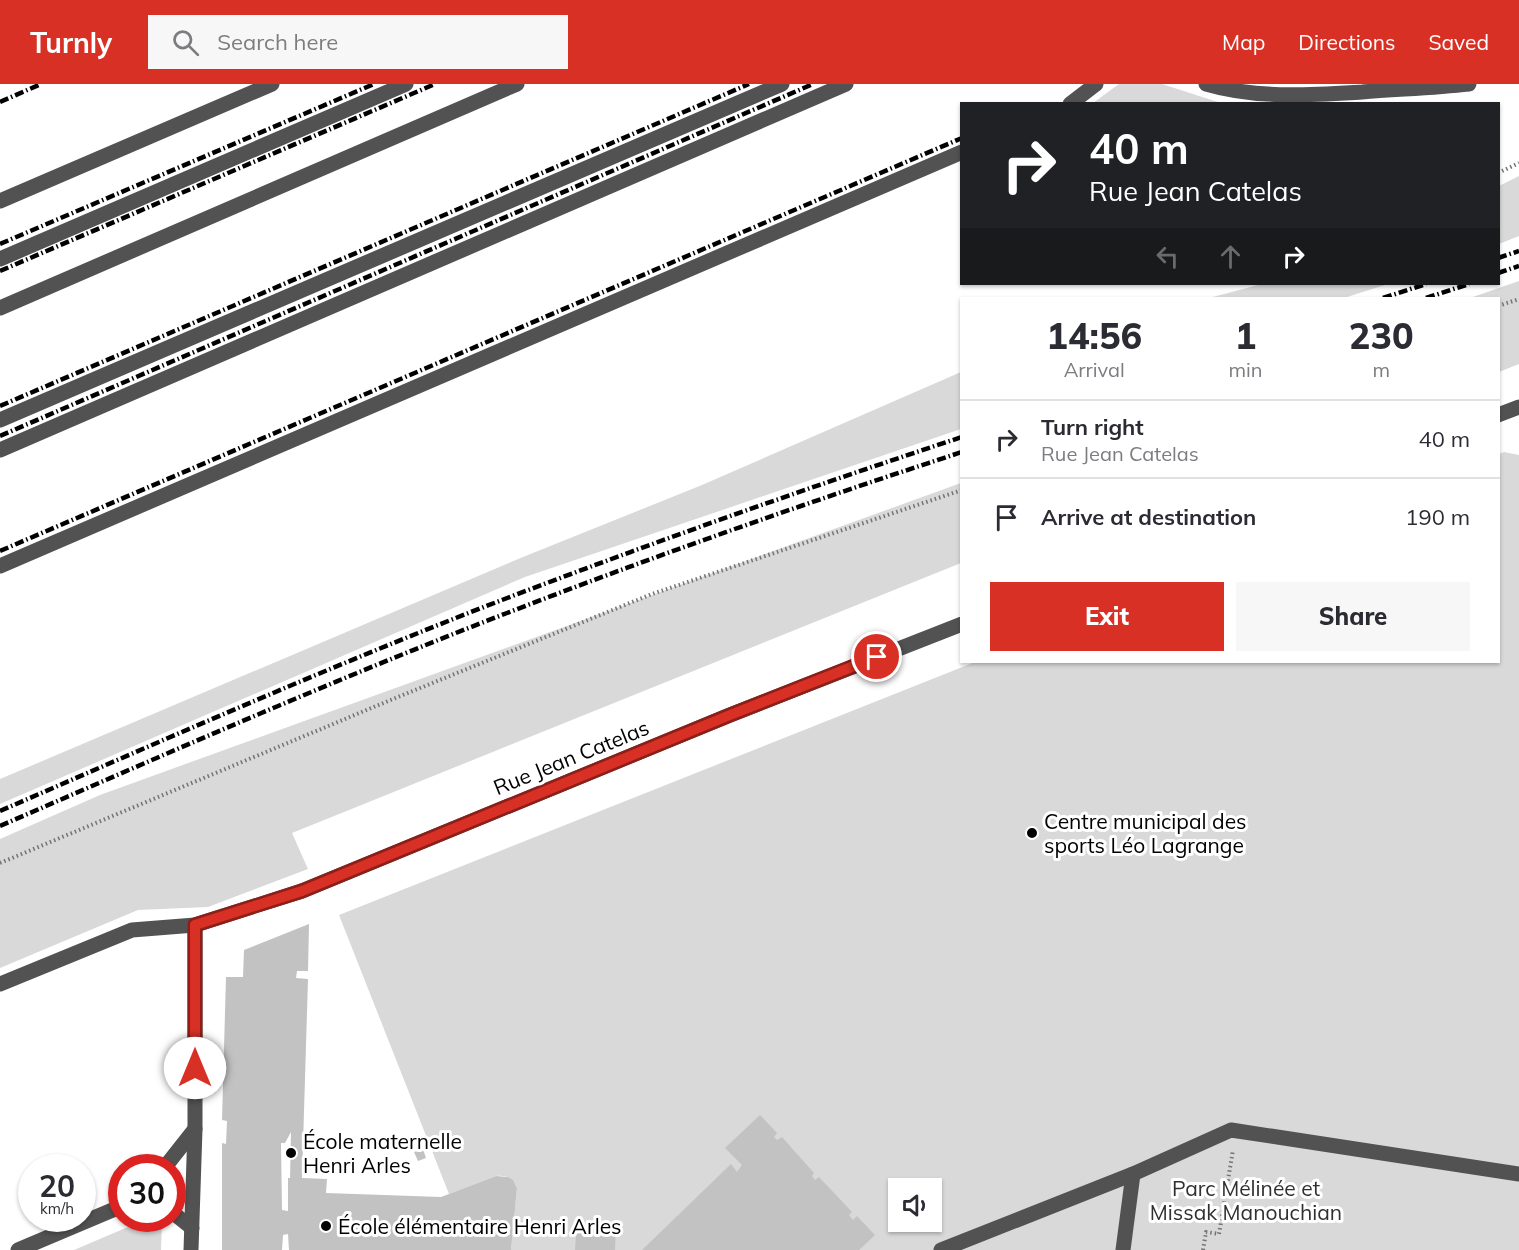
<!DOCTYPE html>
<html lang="en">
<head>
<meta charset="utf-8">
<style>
	body { margin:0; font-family:Mulish,sans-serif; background:#f7f7f7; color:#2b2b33; height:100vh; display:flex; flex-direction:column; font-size:22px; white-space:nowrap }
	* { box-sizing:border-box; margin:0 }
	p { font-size:20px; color:#7c7c81 }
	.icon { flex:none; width:33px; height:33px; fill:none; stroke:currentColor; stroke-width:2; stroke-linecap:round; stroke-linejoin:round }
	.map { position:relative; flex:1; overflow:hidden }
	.drawer { position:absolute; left:960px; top:213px; width:540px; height:366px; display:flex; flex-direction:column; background:#fff; border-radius:0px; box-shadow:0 2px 4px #0004 }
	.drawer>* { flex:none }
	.top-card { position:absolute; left:960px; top:18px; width:540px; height:183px; border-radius:0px; box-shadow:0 2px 4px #0004; background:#202124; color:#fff; overflow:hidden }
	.buttons { position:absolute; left:888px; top:1094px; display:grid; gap:12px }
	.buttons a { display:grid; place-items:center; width:54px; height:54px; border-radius:0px; background:#fff; box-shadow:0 2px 4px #0004; font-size:30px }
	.speed { position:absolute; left:18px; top:1070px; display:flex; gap:12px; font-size:30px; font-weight:700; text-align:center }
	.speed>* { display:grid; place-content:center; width:78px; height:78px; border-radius:50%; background:#fff; box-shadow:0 2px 4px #0004; line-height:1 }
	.speed small { font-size:15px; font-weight:400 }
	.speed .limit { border:9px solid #d22; background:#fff; color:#111 }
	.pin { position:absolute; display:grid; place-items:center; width:51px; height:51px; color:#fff; margin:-26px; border:3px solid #fff; border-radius:50%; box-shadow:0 2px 6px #0007 }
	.me { position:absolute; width:66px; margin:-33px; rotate:0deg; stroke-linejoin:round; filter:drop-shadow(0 0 4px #0008) }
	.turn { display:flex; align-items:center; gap:21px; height:126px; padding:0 30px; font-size:27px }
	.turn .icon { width:78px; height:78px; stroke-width:2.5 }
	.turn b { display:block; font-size:42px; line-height:51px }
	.lanes { display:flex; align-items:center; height:57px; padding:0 30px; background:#0003; justify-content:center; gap:30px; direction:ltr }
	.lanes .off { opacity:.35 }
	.eta { display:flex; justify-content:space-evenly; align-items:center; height:102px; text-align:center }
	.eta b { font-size:36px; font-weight:800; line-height:42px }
	.button { display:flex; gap:12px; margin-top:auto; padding:12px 30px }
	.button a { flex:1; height:69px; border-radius:0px; background:#d93025; color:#fff; font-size:24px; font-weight:800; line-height:69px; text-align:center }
	.button a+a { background:#f7f7f7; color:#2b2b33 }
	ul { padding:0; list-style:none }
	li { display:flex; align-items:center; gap:18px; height:78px; padding:0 30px; border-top:2px solid #e1e1e2 }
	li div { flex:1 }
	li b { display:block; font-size:22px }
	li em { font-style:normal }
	header { display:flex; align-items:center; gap:36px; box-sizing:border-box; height:84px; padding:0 30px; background:#d93025; color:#fff }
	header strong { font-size:28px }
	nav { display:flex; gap:33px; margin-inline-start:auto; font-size:21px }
	.search { width:420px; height:54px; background:#f7f7f7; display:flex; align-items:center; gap:15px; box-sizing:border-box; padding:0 21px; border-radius:0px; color:#7c7c81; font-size:22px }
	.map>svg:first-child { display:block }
	.green { fill:#d9d9d9; fill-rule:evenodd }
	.building { fill:#c2c2c2; fill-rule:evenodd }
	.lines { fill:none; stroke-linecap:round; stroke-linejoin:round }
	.path { stroke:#747474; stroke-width:4; stroke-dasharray:1.5 3; stroke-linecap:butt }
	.minor { stroke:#525252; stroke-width:15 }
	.rail { stroke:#000; stroke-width:4.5; stroke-dasharray:9 3 1.5 3; stroke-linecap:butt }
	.route-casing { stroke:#8d1f18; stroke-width:15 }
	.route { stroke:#d93025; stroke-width:10 }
	.poi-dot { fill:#000; stroke:#fff; stroke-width:2 }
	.labels { text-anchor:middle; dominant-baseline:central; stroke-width:6; stroke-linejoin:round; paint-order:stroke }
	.street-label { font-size:21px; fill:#000; stroke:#fff }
	.poi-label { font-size:21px; fill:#000; stroke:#fff; text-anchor:start }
	.park-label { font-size:21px; fill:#303030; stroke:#fff }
</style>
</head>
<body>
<header>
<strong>Turnly</strong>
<div class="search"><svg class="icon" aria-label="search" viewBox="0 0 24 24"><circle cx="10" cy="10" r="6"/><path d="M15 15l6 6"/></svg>Search here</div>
<nav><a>Map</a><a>Directions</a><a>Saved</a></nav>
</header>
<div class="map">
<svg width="1519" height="1166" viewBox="0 0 1519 1166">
	<rect width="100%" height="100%" fill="#fff"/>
	<g class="green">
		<path d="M1119 0H1162L1221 19H1093Z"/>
		<path d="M1519 92V152L1499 160V102Z"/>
		<path d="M1519 197V280L1499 288 1498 214H1470Z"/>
		<path d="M1262 200H1388L1344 214H1209Z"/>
		<path d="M961 288V345L525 493 0 720V695L523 473 702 401Z"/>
		<path d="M1504 368 1519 371V1166H511L517 1104C513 1094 507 1091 496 1092L449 1110 339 831 975 578H1498L1499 370ZM898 1104H932V1137H898Z"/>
		<path d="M961 399V479L292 749 308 785 208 823 138 826 0 884V755L100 711Z"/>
		<path d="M149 1134H158L162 1137 161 1166H74Z"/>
	</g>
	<g class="building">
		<path d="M309 840 308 887H297L296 894 308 895 302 1094 327 1095 326 1109 441 1113 496 1092 508 1093 513 1096 517 1104 511 1166H289L288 1150 283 1151 282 1166H222V1059L226 1060 227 1037 222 1036 226 893H243L244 866ZM291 1048 290 1094H288V1127L282 1126 281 1059H285Z"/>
		<path d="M760 1031 777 1049 774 1053 777 1056 782 1053 814 1089 812 1092 815 1096 819 1093 852 1128 849 1131 853 1136 857 1132 875 1151 859 1166H642L731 1080 737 1088 742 1081 725 1064Z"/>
		<path d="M423 1065 426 1074 418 1077 414 1068Z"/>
		<path d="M577 1138 616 1139 615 1166H575Z"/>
	</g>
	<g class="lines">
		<g class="path">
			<path d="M1498 89 1519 79"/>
			<path d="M1498 222 1519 215"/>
			<path d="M0 779 393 615 652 510 962 406"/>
			<path d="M1203 1166 1206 1148 1219 1150 1233 1066"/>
		</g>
		<g class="minor">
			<path d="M1206 0C1257 15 1310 11 1362 8 1398 5 1433 4 1469 0"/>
			<path d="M1070 20 1096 0"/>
			<path d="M0 117 272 0"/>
			<path d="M0 175 406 0"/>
			<path d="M0 224 517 0"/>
			<path d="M1498 331 1519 323"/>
			<path d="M0 336 782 0"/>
			<path d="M0 366 846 0"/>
			<path d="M0 482 962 68"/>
			<path d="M0 900 132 846 195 841 302 807 730 631 962 540"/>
			<path d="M165 1083 195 1045"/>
			<path d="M172 1128 192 1144"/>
			<path d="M18 1166 122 1122"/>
			<path d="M191 1166 195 1045V841"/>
			<path d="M941 1166 1133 1090 1231 1046 1519 1090"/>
			<path d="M1123 1166 1133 1090"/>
		</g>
		<g class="rail">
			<path d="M0 18 41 0"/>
			<path d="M0 160 374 0"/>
			<path d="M1498 174 1519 167"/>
			<path d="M0 187 435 0"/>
			<path d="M1498 189 1519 182"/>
			<path d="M1383 214 1426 200"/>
			<path d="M1426 214 1469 200"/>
			<path d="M0 322 749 0"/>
			<path d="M0 352 813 0"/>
			<path d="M0 467 962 54"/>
			<path d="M0 727C166 655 333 581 502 516 654 458 807 404 962 353"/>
			<path d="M0 742C168 669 336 595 507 529 657 471 809 418 962 368"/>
		</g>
	</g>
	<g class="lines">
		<g class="route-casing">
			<path id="route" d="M195 984V841L302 807 730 631 877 573"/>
		</g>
		<use href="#route" class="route"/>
	</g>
	<g class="poi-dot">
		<circle cx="1032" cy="749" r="6"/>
		<circle cx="291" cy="1069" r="6"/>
		<circle cx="326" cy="1142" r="6"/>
	</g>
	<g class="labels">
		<g class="street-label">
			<text transform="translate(571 673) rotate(-22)">Rue Jean Catelas</text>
		</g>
		<g class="poi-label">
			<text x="1044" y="737">Centre municipal des<tspan x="1044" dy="24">sports Léo Lagrange</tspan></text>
			<text x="303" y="1057">École maternelle<tspan x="303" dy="24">Henri Arles</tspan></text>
			<text x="338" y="1142">École élémentaire Henri Arles</text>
		</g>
		<g class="park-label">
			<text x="1246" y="1104">Parc Mélinée et<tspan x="1246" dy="24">Missak Manouchian</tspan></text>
		</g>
	</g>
</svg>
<div class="buttons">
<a><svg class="icon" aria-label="sound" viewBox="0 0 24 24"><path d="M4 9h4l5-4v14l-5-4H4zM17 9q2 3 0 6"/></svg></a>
</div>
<div class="speed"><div>20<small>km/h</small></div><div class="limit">30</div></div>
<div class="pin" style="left:877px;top:573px;background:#d93025"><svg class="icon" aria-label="arrive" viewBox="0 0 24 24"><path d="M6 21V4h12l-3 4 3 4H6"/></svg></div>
<svg class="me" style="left:195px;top:984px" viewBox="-20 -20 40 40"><circle r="19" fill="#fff"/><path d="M0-13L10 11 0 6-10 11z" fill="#d93025"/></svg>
<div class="top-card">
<div class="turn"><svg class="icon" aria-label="right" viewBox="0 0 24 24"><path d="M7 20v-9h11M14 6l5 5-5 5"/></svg><div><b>40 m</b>Rue Jean Catelas</div></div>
<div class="lanes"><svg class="icon off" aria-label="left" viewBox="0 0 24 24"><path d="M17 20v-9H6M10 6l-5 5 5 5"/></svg><svg class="icon off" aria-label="ahead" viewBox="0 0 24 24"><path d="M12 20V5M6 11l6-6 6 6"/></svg><svg class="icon" aria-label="right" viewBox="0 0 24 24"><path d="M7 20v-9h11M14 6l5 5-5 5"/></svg></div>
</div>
<section class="drawer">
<div class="eta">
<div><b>14:56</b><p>Arrival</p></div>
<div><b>1</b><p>min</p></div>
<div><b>230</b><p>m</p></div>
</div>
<ul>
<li><svg class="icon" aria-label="right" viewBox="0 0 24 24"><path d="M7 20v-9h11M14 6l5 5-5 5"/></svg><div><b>Turn right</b><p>Rue Jean Catelas</p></div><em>40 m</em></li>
<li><svg class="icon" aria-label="arrive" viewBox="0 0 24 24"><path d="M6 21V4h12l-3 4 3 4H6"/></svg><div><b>Arrive at destination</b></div><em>190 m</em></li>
</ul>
<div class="button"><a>Exit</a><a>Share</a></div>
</section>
</div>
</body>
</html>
